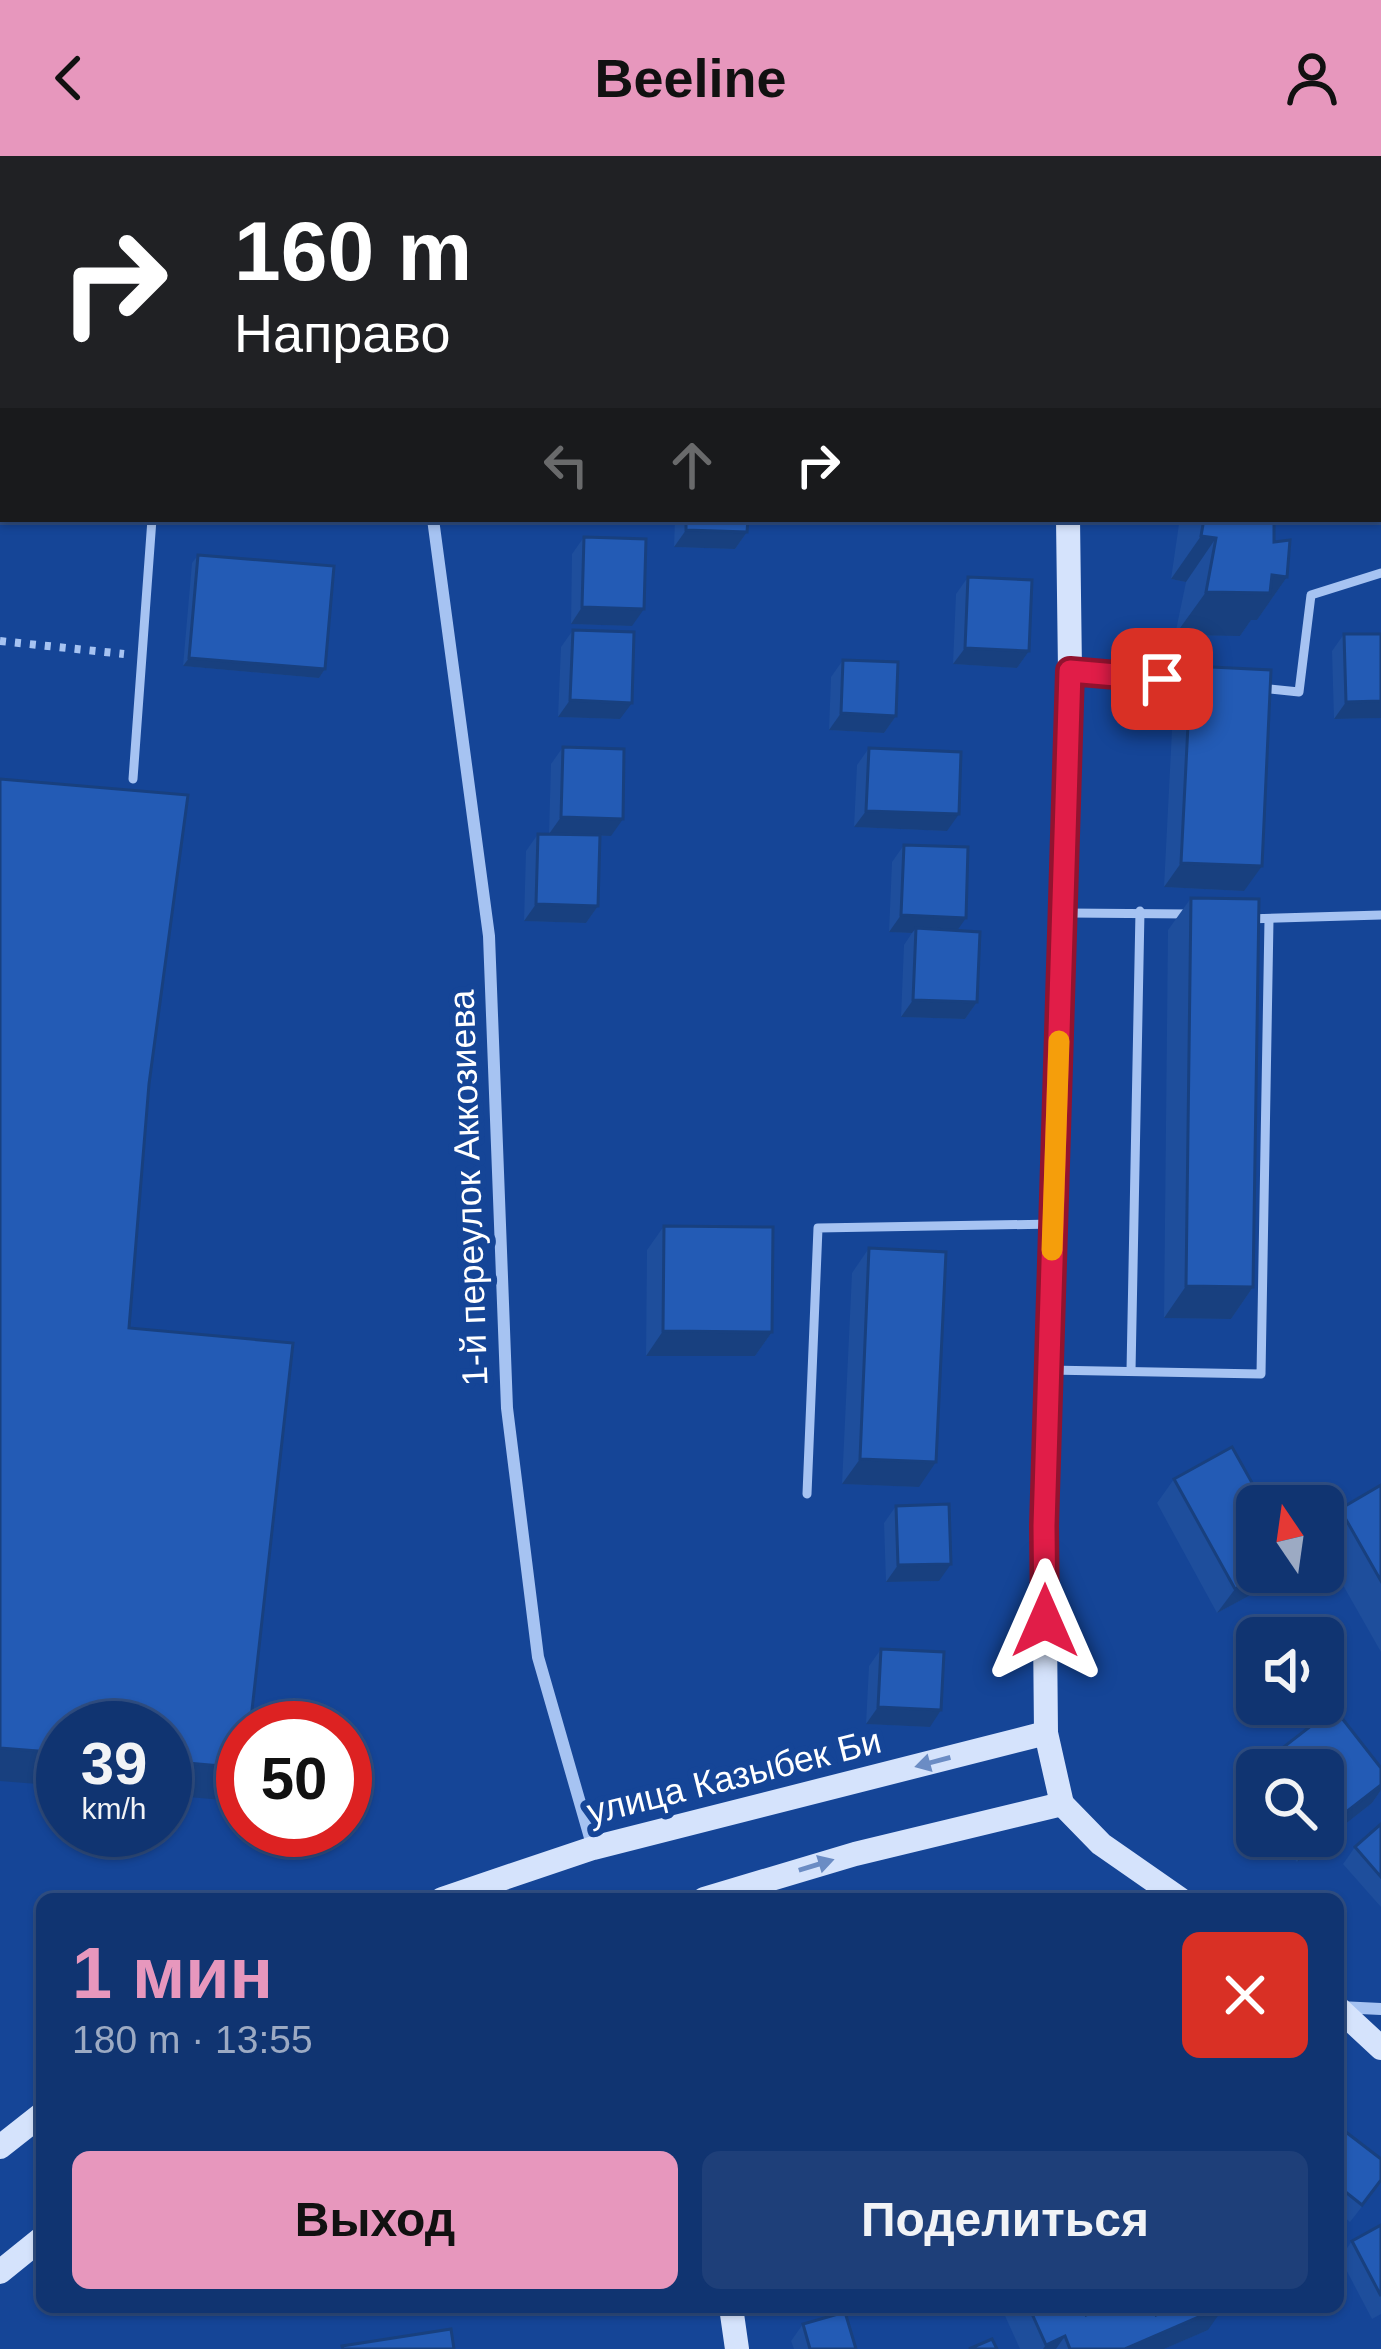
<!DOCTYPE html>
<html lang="ru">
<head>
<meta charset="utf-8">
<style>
	body { margin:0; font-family:Arial,sans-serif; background:#1e3f79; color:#f1f3f6; height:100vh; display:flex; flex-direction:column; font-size:45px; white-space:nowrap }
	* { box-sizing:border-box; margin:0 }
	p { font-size:39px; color:#9caac3 }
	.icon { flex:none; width:66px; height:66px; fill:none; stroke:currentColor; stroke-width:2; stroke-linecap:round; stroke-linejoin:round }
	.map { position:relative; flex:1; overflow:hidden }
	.details { position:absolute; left:36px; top:1737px; width:1308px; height:420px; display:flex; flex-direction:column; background:#103471; border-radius:18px; box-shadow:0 3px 9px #0004,0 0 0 3px #304f84 }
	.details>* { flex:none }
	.hud { position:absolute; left:0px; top:0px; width:1383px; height:366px; box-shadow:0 3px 9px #0004,0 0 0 3px #304f84; background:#202124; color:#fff; overflow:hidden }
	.needle { width:78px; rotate:347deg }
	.controls { position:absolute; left:1236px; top:1329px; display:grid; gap:24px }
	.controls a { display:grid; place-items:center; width:108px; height:108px; border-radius:18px; background:#103471; box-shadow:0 3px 9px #0004,0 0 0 3px #304f84; font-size:60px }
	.speed { position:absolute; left:36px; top:1545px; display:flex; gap:24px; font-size:60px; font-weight:700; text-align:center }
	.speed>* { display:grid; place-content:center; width:156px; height:156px; border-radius:50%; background:#103471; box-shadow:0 3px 9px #0004,0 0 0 3px #304f84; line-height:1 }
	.speed small { font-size:30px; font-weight:400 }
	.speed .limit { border:18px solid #d22; background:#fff; color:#111 }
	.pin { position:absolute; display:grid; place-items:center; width:102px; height:102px; color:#fff; margin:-51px; border-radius:24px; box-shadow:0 6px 18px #0006 }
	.me { position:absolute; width:132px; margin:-66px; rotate:0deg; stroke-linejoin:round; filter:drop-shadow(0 0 9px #0008) }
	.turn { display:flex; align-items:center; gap:42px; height:252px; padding:0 36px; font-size:54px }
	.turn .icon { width:156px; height:156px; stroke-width:2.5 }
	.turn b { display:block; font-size:84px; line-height:102px }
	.lanes { display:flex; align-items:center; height:114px; padding:0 36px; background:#0003; justify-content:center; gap:60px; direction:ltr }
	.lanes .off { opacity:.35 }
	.round { display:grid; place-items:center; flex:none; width:126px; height:126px; border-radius:18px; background:#1e3f79 }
	.headline { display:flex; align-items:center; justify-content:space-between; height:204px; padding:0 36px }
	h1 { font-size:72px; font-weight:800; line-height:90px; color:#e797bd }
	.cta { display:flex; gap:24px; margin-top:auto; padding:24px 36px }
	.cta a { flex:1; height:138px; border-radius:18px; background:#e797bd; color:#111; font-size:48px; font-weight:800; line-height:138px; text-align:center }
	.cta a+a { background:#1e3f79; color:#f1f3f6 }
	header { display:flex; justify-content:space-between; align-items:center; height:156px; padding:0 36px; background:#e797bd; color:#111; font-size:54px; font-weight:800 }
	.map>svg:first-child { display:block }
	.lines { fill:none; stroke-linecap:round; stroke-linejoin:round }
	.path { stroke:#a6c3f2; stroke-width:8; stroke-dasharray:6 9; stroke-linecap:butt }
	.lane { stroke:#a6c3f2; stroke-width:9 }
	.street { stroke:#a6c3f2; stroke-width:12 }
	.secondary { stroke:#d5e3fc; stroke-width:24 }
	.wall { fill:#1e4e9c }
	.shaded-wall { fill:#18407f }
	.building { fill:#235bb5; stroke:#18407f; stroke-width:3 }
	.oneway { fill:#6b8cc4 }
	.route-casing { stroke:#92132f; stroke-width:30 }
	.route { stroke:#e11d48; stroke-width:21 }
	.slow { stroke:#f59e0b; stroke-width:21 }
	.labels { text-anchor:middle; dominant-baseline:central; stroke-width:12; stroke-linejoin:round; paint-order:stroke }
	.street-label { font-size:36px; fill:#fff; stroke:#154597 }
</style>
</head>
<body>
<header><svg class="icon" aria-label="back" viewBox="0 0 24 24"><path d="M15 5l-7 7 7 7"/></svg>Beeline<svg class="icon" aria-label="person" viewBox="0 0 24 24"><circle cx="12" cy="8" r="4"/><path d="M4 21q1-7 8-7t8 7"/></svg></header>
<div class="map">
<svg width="1381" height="2193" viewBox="0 0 1381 2193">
	<rect width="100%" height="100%" fill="#154597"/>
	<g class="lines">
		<g class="path">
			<path d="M583 0 584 3"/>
			<path d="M1212 0 1213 3"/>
			<path d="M1379 0 1381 6"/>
			<path d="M1344 3 1354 0"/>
			<path d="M1380 95 1381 94"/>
			<path d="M0 485 124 498"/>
		</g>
		<g class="lane">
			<path d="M123 3V0"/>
			<path d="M0 315H3"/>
			<path d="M1074 515 1189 525"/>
			<path d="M1259 532 1299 536 1311 439 1381 417"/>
			<path d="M133 623 152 363"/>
			<path d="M1068 757 1189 758"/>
			<path d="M1247 763 1381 759"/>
			<path d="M1049 1214 1261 1218 1269 764"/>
			<path d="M1131 1215 1140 755"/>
			<path d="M807 1338 818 1072 1053 1068"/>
		</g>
		<g class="street">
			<path d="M0 89H3"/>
			<path d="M433 363 489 780 507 1252 538 1501 593 1692"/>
			<path d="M1339 1851 1381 1853"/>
		</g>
		<g class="secondary">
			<path d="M1067 0V3"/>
			<path d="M1062 1648 1046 1577 1044 1371 1070 515 1068 363"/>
			<path d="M1062 1648 1101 1688 1180 1743"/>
			<path d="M442 1743 593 1692 1046 1577"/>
			<path d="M704 1743 855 1698 1062 1648"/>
			<path d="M1338 1852 1381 1892"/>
			<path d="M0 1991 42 1958"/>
			<path d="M0 2116 42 2082"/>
			<path d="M731 2151 737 2193"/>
		</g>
	</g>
	<g class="wall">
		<path d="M151 0H355L353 3H152Z"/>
		<path d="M675 363H748L747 376 735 393 674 391Z"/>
		<path d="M1182 363H1274V386L1287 421 1257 464H1251L1240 480 1175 479 1186 426 1171 423 1179 368Z"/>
		<path d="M584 381 632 470 571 468 572 398Z"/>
		<path d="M198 399 325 513 319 522 183 510 192 407Z"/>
		<path d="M968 421 1029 495 1017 512 953 508 956 438Z"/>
		<path d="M573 474 620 563 558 561 561 491Z"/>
		<path d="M1344 478H1381V562L1334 563 1332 495Z"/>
		<path d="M843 504 896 560 884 577 829 574 831 521Z"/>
		<path d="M1191 510 1244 735 1164 731 1174 535Z"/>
		<path d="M563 591 611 680H600L598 750 586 767 524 765 526 695 538 678H549L551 608Z"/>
		<path d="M869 592 947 675 854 671 857 609Z"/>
		<path d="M904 689 957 775 977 846 965 863 901 861 904 789 912 777 889 776 892 706Z"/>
		<path d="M1191 742 1253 1131 1231 1163 1164 1162 1168 774Z"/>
		<path d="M664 1070 772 1176 755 1200H646L647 1094Z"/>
		<path d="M869 1092 919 1331 842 1328 852 1117Z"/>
		<path d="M1174 1323 1257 1416H1283L1275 1426 1217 1457 1157 1347Z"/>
		<path d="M1381 1329V1496L1323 1394V1377L1340 1353Z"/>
		<path d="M896 1350 939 1425 886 1426 884 1367Z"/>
		<path d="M881 1493 930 1571 866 1568 869 1510Z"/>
		<path d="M1334 1552 1381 1612V1634L1372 1647 1297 1706 1276 1680H1323V1614H1257V1656L1241 1636 1258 1611Z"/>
		<path d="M1381 1668V1751L1343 1708 1355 1691Z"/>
		<path d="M1338 1970 1381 2026 1350 2066 1338 2056Z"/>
		<path d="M1381 2069V2158L1372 2163 1340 2102 1352 2085Z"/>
		<path d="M1001 2151H1082L1086 2159H1156L1208 2174 1164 2193H1020Z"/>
		<path d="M803 2168 856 2193H794L791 2185Z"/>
	</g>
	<g class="shaded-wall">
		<path d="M0 0H48L46 3H3V15H0Z"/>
		<path d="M169 0H355L353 3H166Z"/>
		<path d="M686 374 747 376 735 393 674 391Z"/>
		<path d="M1201 380 1216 382 1186 426 1171 423Z"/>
		<path d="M1272 419 1287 421 1257 464H1251L1240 480 1175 479 1206 436Z"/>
		<path d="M582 451 644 453 632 470 571 468Z"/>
		<path d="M965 492 1029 495 1017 512 953 508Z"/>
		<path d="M189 502 325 513 319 522 183 510Z"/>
		<path d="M570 544 632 547 620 563 558 561Z"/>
		<path d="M1381 545V562L1334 563 1346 546Z"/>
		<path d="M841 557 896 560 884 577 829 574Z"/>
		<path d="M866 655 959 658 947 675 854 671Z"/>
		<path d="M561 661 623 663 611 680 549 678Z"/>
		<path d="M1181 707 1262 710 1244 735 1164 731Z"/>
		<path d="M536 748 598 750 586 767 524 765Z"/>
		<path d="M901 759 966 762 954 779 916 772 912 777 889 776Z"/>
		<path d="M913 844 977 846 965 863 901 861Z"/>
		<path d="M1186 1130 1253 1131 1231 1163 1164 1162Z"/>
		<path d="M663 1175 772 1176 755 1200H646Z"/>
		<path d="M860 1303 936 1306 919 1331 842 1328Z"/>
		<path d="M951 1408 939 1425 886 1426 898 1409Z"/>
		<path d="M1266 1416H1283L1275 1426 1217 1457 1235 1433Z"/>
		<path d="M878 1551 941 1554 930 1571 866 1568Z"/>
		<path d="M0 1592 63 1597V1630L0 1625Z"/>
		<path d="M165 1605 243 1612V1616L223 1644 165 1639Z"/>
		<path d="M1381 1629V1634L1372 1647 1297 1706 1314 1681 1323 1680V1674Z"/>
		<path d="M1222 2151H1224L1208 2174 1164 2193H1125Z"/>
		<path d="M1065 2180 1056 2193H1043L1046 2189Z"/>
	</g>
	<g class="building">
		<path d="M59 0H112L111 3H58Z"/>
		<path d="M1380 223H1381L1380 312Z"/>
		<path d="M686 363H748L747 376 686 374Z"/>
		<path d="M1204 363H1274V386L1290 384 1287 421 1272 419 1270 437 1206 436 1216 382 1201 380Z"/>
		<path d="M584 381 646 383 644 453 582 451Z"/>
		<path d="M198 399 334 410 325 513 189 502Z"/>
		<path d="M968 421 1032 424 1029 495 965 492Z"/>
		<path d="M573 474 634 476 632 547 570 544Z"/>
		<path d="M1344 478H1381V545L1346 546Z"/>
		<path d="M843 504 898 506 896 560 841 557Z"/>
		<path d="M1191 510 1271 514 1262 710 1181 707Z"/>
		<path d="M563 591 624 593 623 663 561 661Z"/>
		<path d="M869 592 961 596 959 658 866 655Z"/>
		<path d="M0 623 188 639 149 928 129 1172 293 1187 250 1572H243V1612L165 1605V1572H63V1597L0 1592Z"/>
		<path d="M538 678 600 679 598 750 536 748Z"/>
		<path d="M904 689 968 691 966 762 901 759Z"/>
		<path d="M1191 742 1259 743 1253 1131 1186 1130Z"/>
		<path d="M916 772 980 776 977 846 913 844Z"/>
		<path d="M664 1070 773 1071 772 1176 663 1175Z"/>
		<path d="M869 1092 946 1096 936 1306 860 1303Z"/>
		<path d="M1232 1291 1265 1350H1257V1416H1266L1235 1433 1174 1323Z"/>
		<path d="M1381 1329V1425L1340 1353Z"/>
		<path d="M949 1348 951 1408 898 1409 896 1350Z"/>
		<path d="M881 1493 944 1496 941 1554 878 1551Z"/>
		<path d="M1334 1552 1381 1612V1629L1323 1674V1614H1260L1258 1611Z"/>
		<path d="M1381 1668V1721L1355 1691Z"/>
		<path d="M1338 1970 1381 2003V2024L1362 2049 1338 2030Z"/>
		<path d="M1381 2069V2140L1352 2085Z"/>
		<path d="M1029 2151H1082L1086 2159 1104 2151H1153L1156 2159 1175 2151H1222L1125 2193H1070L1065 2180 1046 2189Z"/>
		<path d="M845 2156 856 2193H810L803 2168Z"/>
		<path d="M451 2173 454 2193H343L342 2190Z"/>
		<path d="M992 2183 997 2193H969Z"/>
	</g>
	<defs><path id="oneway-solid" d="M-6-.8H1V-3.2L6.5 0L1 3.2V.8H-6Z" transform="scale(3)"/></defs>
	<g class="oneway">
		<use href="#oneway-solid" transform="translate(933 1606) rotate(165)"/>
		<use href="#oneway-solid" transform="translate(816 1709) rotate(-17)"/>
	</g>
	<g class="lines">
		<g class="route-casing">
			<path id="route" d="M1045 1465 1044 1370 1070 515 1162 523"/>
		</g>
		<use href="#route" class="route"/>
		<path class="slow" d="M1052 1094 1059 885"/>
	</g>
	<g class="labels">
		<g class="street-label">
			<text transform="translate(468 1032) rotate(-92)">1-й переулок Аккозиева</text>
			<text transform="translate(734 1620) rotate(-14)">улица Казыбек Би</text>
		</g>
	</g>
</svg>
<div class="controls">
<a><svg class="needle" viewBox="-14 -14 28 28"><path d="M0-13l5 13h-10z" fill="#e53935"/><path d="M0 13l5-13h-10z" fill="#9caac3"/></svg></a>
<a><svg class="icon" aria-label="sound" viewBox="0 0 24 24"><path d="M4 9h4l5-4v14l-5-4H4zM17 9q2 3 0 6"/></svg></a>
<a><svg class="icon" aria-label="search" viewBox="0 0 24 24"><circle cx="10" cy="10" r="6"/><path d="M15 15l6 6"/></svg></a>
</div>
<div class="speed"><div>39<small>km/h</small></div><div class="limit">50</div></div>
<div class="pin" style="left:1162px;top:523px;background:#d93025"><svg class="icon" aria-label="arrive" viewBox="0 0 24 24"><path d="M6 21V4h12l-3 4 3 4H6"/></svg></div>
<svg class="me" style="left:1045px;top:1465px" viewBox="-20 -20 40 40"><path d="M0-17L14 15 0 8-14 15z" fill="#e11d48" stroke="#fff" stroke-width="4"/></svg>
<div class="hud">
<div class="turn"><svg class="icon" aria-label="right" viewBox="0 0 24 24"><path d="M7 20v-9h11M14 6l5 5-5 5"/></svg><div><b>160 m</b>Направо</div></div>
<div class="lanes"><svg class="icon off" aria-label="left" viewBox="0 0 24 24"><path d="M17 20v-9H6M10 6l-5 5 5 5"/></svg><svg class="icon off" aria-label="ahead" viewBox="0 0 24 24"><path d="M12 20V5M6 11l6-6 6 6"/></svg><svg class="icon" aria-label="right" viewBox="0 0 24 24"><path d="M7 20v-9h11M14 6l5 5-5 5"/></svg></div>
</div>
<section class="details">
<div class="headline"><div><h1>1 мин</h1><p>180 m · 13:55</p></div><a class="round" style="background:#d93025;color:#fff"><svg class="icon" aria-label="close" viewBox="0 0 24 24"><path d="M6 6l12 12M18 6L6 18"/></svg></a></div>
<div class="cta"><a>Выход</a><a>Поделиться</a></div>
</section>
</div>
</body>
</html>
